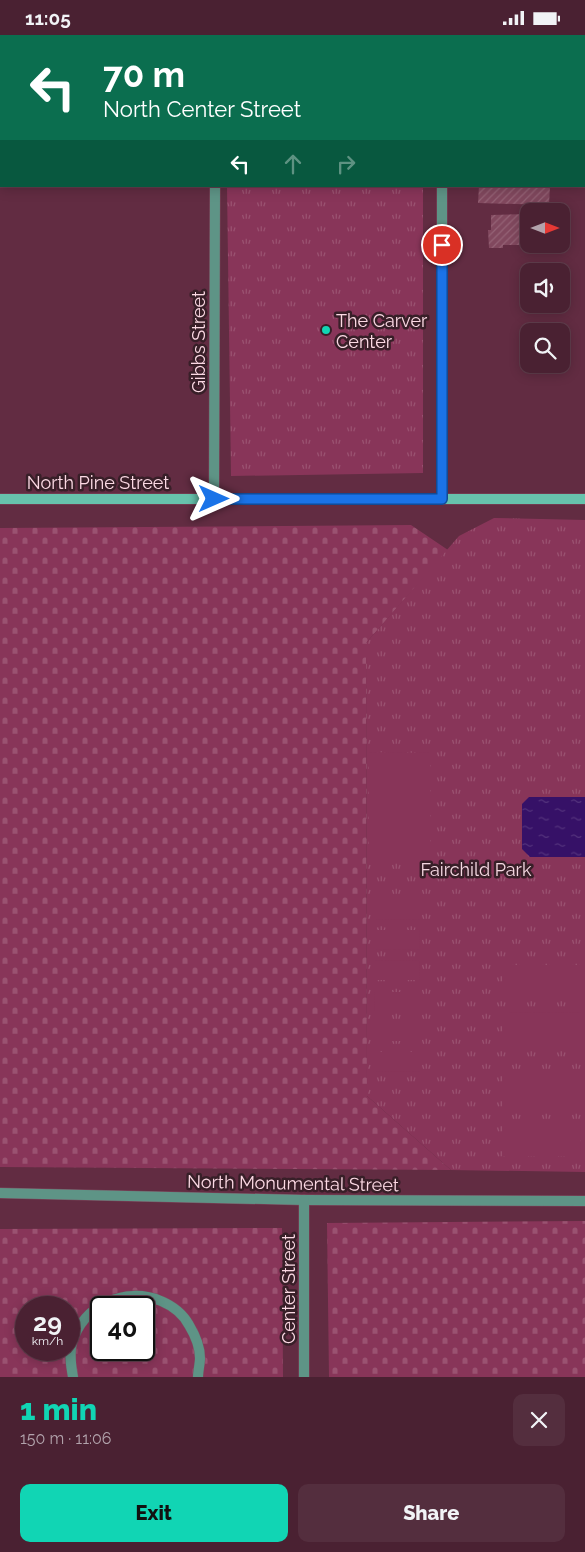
<!DOCTYPE html>
<html lang="en">
<head>
<meta charset="utf-8">
<style>
	body { margin:0; font-family:Raleway,sans-serif; background:#542e3e; color:#f1f3f6; height:100vh; display:flex; flex-direction:column; font-size:19px; white-space:nowrap }
	* { box-sizing:border-box; margin:0 }
	p { font-size:16px; color:#b2a3ac }
	.icon { flex:none; width:28px; height:28px; fill:none; stroke:currentColor; stroke-width:2; stroke-linecap:round; stroke-linejoin:round }
	.map { position:relative; height:1342px; overflow:hidden }
	.panel { display:flex; flex-direction:column; background:#4a2132; flex:1 }
	.panel>* { flex:none }
	.guide { position:absolute; left:0px; top:0px; width:585px; height:152px; box-shadow:0 2px 12px #0003,0 0 0 1px #613e4d; background:#0b6e4f; color:#fff; overflow:hidden }
	.needle { width:32px; rotate:90deg }
	.buttons { position:absolute; left:520px; top:168px; display:grid; gap:10px }
	.buttons a { display:grid; place-items:center; width:50px; height:50px; border-radius:10px; background:#4a2132; box-shadow:0 2px 12px #0003,0 0 0 1px #613e4d; font-size:25px }
	.speed { position:absolute; left:15px; top:1261px; display:flex; gap:10px; font-size:25px; font-weight:700; text-align:center }
	.speed>* { display:grid; place-content:center; width:65px; height:65px; border-radius:50%; background:#4a2132; box-shadow:0 2px 12px #0003,0 0 0 1px #613e4d; line-height:1 }
	.speed small { font-size:12px; font-weight:400 }
	.speed .limit { border:2px solid #111; border-radius:8px; background:#fff; color:#111 }
	.pin { position:absolute; display:grid; place-items:center; width:42px; height:42px; color:#fff; margin:-21px; border:2px solid #fff; border-radius:50%; box-shadow:0 1px 5px #0007 }
	.me { position:absolute; width:55px; margin:-28px; rotate:90deg; stroke-linejoin:round; filter:drop-shadow(0 0 4px #0008) }
	.turn { display:flex; align-items:center; gap:18px; height:105px; padding:0 20px; font-size:22px }
	.turn .icon { width:65px; height:65px; stroke-width:2.5 }
	.turn b { display:block; font-size:35px; line-height:42px }
	.lanes { display:flex; align-items:center; height:48px; padding:0 20px; background:#0003; justify-content:center; gap:25px; direction:ltr }
	.lanes .off { opacity:.35 }
	.round { display:grid; place-items:center; flex:none; width:52px; height:52px; border-radius:10px; background:#542e3e }
	.headline { display:flex; align-items:center; justify-content:space-between; height:85px; padding:0 20px }
	h1 { font-size:30px; font-weight:800; line-height:38px; color:#11d5b4 }
	.button { display:flex; gap:10px; margin-top:auto; padding:10px 20px }
	.button a { flex:1; height:58px; border-radius:10px; background:#11d5b4; color:#111; font-size:20px; font-weight:800; line-height:58px; text-align:center }
	.button a+a { background:#542e3e; color:#f1f3f6 }
	.status { display:flex; justify-content:space-between; align-items:center; height:35px; padding:0 25px; background:#4a2132; direction:ltr }
	.status svg { height:14px; fill:currentColor }
	.map>svg:first-child { display:block }
	.cemetery { fill:url(#cemetery-stones); fill-rule:evenodd }
	.park { fill:url(#park-tufts) }
	.pitch { fill:#883559 }
	.water { fill:url(#water-ripples) }
	.building { fill:url(#building-hatch) }
	.lines { fill:none; stroke-linecap:round; stroke-linejoin:round }
	.street-casing { stroke:#7e4b5f; stroke-width:11 }
	.secondary-casing { stroke:#7e4b5f; stroke-width:11 }
	.street { stroke:#5e9486; stroke-width:10 }
	.secondary { stroke:#67c2ac; stroke-width:10 }
	.route-casing { stroke:#114b97; stroke-width:12 }
	.route { stroke:#1a73e8; stroke-width:9 }
	.poi-dot { fill:#11d5b4; stroke:#381f28; stroke-width:2 }
	.labels { text-anchor:middle; dominant-baseline:central; stroke-width:5; stroke-linejoin:round; paint-order:stroke }
	.poi-label { font-size:18px; fill:#fcd9e4; stroke:#381f28; text-anchor:start }
	.street-label { font-size:18px; fill:#fcd9e4; stroke:#381f28 }
	.park-label { font-size:18px; fill:#f6d9e3; stroke:#381f28 }
</style>
</head>
<body>
<div class="status"><b>11:05</b><svg viewBox="0 0 49 12"><path d="M0 12V9h3v3zM5 12V6h3v6zM10 12V3h3v9zM15 12V0h3v12zM26 1h20v11H26zM47 4h2v5h-2z"/></svg></div>
<div class="map">
<svg width="585" height="1342" viewBox="0 0 585 1342">
	<defs>
		<pattern id="cemetery-stones" width="16" height="16" patternUnits="userSpaceOnUse" patternTransform="scale(1.25)"><rect width="16" height="16" fill="#883559"/><path d="M2 7V4a2 2 0 0 1 4 0v3zM10 15v-3a2 2 0 0 1 4 0v3z" fill="#9a5271"/></pattern>
		<pattern id="park-tufts" width="24" height="20" patternUnits="userSpaceOnUse" patternTransform="scale(1.25)"><rect width="24" height="20" fill="#883559"/><path d="M3 7l-1-3M5 7V3M7 7l1-3M15 17l-1-3M17 17v-4M19 17l1-3" fill="none" stroke="#9a5271"/></pattern>
		<pattern id="water-ripples" width="26" height="14" patternUnits="userSpaceOnUse" patternTransform="scale(1.25)"><rect width="26" height="14" fill="#361167"/><path d="M2 4q2-2 4 0t4 0M15 11q2-2 4 0t4 0" fill="none" stroke="#54337d"/></pattern>
		<pattern id="building-hatch" width="6" height="6" patternUnits="userSpaceOnUse" patternTransform="scale(1.25)"><rect width="6" height="6" fill="#81485e"/><path d="M-1 1l2-2M0 6l6-6M5 7l2-2" fill="none" stroke="#946275"/></pattern>
	</defs>
	<rect width="100%" height="100%" fill="#622c42"/>
	<g class="cemetery">
		<path d="M411 490 448 515 366 608 367 1061 451 1135 0 1132V493Z"/>
		<path d="M585 1186V1342H329L327 1188Z"/>
		<path d="M282 1193 283 1342H0V1194ZM26 1272H69V1315H26ZM101 1272H144V1315H101Z"/>
	</g>
	<g class="park">
		<rect x="225" y="0" width="198" height="1"/>
		<path d="M227 151H423V438L231 441Z"/>
		<path d="M494 483 585 485V1137L451 1135 367 1061 366 608 459 501Z"/>
	</g>
	<g class="pitch">
		<path d="M369 717 430 718V822H369Z"/>
		<path d="M375 865H420V885L375 884Z"/>
		<path d="M375 895H420L419 915 375 914Z"/>
		<path d="M375 925 420 926 419 945H375Z"/>
		<rect x="503" y="930" width="79" height="36"/>
		<path d="M375 957H419V976H374Z"/>
		<path d="M581 977V1014H503V978Z"/>
		<rect x="375" y="987" width="44" height="19"/>
		<path d="M375 1017H420V1037L375 1036Z"/>
		<rect x="502" y="1038" width="79" height="36"/>
		<path d="M502 1085H580L581 1121H502Z"/>
	</g>
	<path class="water" d="M529 762H585V822H530L522 814V769Z"/>
	<g class="building">
		<path d="M479 151H550L549 170 478 168Z"/>
		<path d="M529 179V210H503V213H489L488 195H491V180Z"/>
	</g>
	<g class="lines">
		<g class="street-casing">
			<g id="street">
				<path d="M442 0V1"/>
				<path d="M221 1 222 0"/>
				<path d="M442 151V464"/>
				<path d="M214 464 215 151"/>
				<path d="M0 1158 304 1165 585 1166"/>
				<path d="M304 1165V1342"/>
				<path d="M73 1342C71 1331 69 1319 72 1308 83 1270 125 1251 161 1266 173 1271 183 1279 189 1290 195 1300 200 1311 200 1323 200 1329 198 1336 198 1342"/>
			</g>
		</g>
		<g class="secondary-casing">
			<path id="secondary" d="M0 464H585"/>
		</g>
		<use href="#street" class="street"/>
		<use href="#secondary" class="secondary"/>
	</g>
	<g class="lines">
		<g class="route-casing">
			<path id="route" d="M214 464H442V210"/>
		</g>
		<use href="#route" class="route"/>
	</g>
	<circle class="poi-dot" cx="326" cy="295" r="5"/>
	<g class="labels">
		<g class="poi-label">
			<text x="336" y="285">The Carver<tspan x="336" dy="21">Center</tspan></text>
		</g>
		<g class="street-label">
			<text transform="translate(198 307) rotate(-90)">Gibbs Street</text>
			<text x="98" y="447">North Pine Street</text>
			<text transform="translate(293 1148) rotate(1)">North Monumental Street</text>
			<text transform="translate(288 1254) rotate(-90)">Center Street</text>
		</g>
		<g class="park-label">
			<text x="476" y="834">Fairchild Park</text>
		</g>
	</g>
</svg>
<div class="buttons">
<a><svg class="needle" viewBox="-14 -14 28 28"><path d="M0-13l5 13h-10z" fill="#e53935"/><path d="M0 13l5-13h-10z" fill="#b2a3ac"/></svg></a>
<a><svg class="icon" aria-label="sound" viewBox="0 0 24 24"><path d="M4 9h4l5-4v14l-5-4H4zM17 9q2 3 0 6"/></svg></a>
<a><svg class="icon" aria-label="search" viewBox="0 0 24 24"><circle cx="10" cy="10" r="6"/><path d="M15 15l6 6"/></svg></a>
</div>
<div class="speed"><div>29<small>km/h</small></div><div class="limit">40</div></div>
<div class="pin" style="left:442px;top:210px;background:#d93025"><svg class="icon" aria-label="arrive" viewBox="0 0 24 24"><path d="M6 21V4h12l-3 4 3 4H6"/></svg></div>
<svg class="me" style="left:214px;top:464px" viewBox="-20 -20 40 40"><path d="M0-17L14 15 0 8-14 15z" fill="#1a73e8" stroke="#fff" stroke-width="4"/></svg>
<div class="guide">
<div class="turn"><svg class="icon" aria-label="left" viewBox="0 0 24 24"><path d="M17 20v-9H6M10 6l-5 5 5 5"/></svg><div><b>70 m</b>North Center Street</div></div>
<div class="lanes"><svg class="icon" aria-label="left" viewBox="0 0 24 24"><path d="M17 20v-9H6M10 6l-5 5 5 5"/></svg><svg class="icon off" aria-label="ahead" viewBox="0 0 24 24"><path d="M12 20V5M6 11l6-6 6 6"/></svg><svg class="icon off" aria-label="right" viewBox="0 0 24 24"><path d="M7 20v-9h11M14 6l5 5-5 5"/></svg></div>
</div>
</div>
<section class="panel">
<div class="headline"><div><h1>1 min</h1><p>150 m · 11:06</p></div><a class="round"><svg class="icon" aria-label="close" viewBox="0 0 24 24"><path d="M6 6l12 12M18 6L6 18"/></svg></a></div>
<div class="button"><a>Exit</a><a>Share</a></div>
</section>
</body>
</html>
